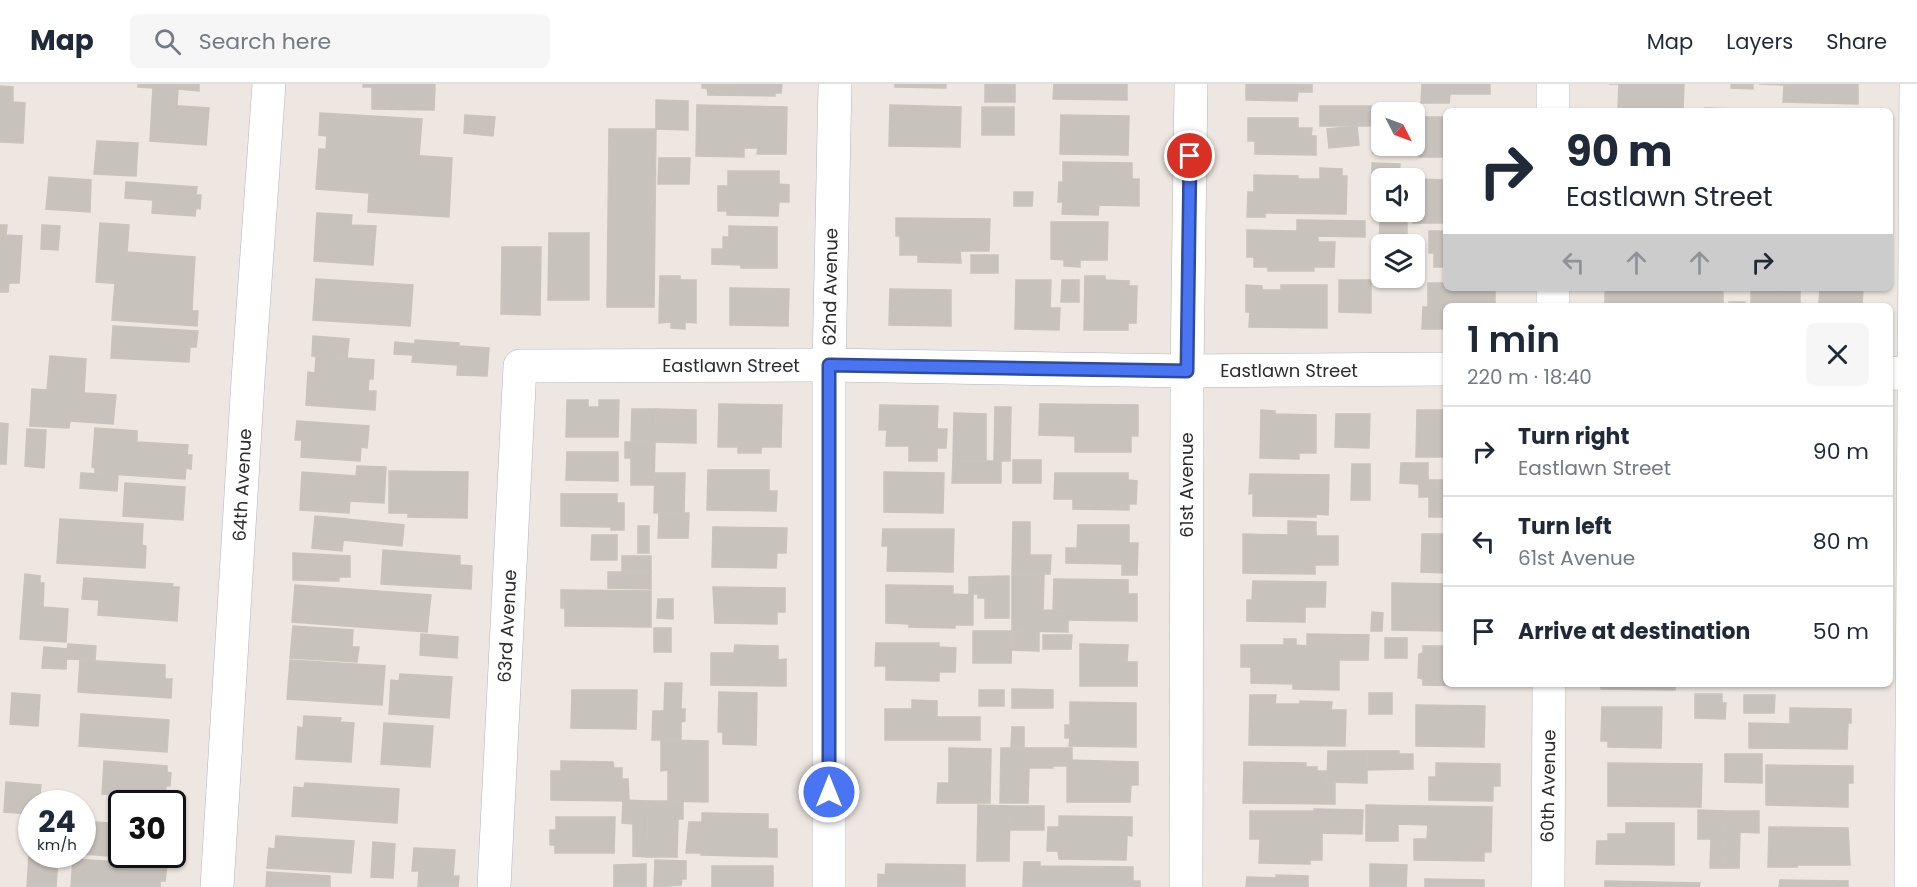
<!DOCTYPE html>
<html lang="en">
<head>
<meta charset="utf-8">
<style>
	body { margin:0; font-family:Poppins,sans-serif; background:#f6f6f7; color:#1f2937; height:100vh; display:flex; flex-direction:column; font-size:22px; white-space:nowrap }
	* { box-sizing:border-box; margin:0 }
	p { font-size:20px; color:#747a83 }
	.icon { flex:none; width:33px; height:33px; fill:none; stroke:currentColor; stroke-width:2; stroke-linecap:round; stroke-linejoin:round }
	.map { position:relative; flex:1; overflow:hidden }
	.panel { position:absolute; left:1443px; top:219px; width:450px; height:384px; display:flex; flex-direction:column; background:#fff; border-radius:9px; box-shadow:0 2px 4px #0004 }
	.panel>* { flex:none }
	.banner { position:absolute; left:1443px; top:24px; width:450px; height:183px; border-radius:9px; box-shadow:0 2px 4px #0004; background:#fff; color:#1f2937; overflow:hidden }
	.needle { width:39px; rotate:132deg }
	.controls { position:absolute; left:1371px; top:18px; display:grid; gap:12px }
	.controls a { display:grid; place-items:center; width:54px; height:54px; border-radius:9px; background:#fff; box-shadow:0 2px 4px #0004; font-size:30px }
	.speed { position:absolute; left:18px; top:706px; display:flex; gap:12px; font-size:30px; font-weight:700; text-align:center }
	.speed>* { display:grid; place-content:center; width:78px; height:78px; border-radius:50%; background:#fff; box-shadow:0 2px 4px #0004; line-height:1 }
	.speed small { font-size:15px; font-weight:400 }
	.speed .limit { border:3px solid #111; border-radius:9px; background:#fff; color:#111 }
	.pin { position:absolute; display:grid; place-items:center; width:51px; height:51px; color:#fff; margin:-26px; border:3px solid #fff; border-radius:50%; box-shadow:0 2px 6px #0007 }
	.me { position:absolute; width:66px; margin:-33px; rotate:0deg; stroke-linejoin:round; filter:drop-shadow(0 0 4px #0008) }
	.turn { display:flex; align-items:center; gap:21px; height:126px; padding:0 24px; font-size:27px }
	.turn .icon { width:78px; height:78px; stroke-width:2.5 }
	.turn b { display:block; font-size:42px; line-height:51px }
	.lanes { display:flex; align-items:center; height:57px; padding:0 24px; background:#0003; justify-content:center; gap:30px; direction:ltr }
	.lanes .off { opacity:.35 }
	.round { display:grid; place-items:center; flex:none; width:63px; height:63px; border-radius:9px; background:#f6f6f7 }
	.summary { display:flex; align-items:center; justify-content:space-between; height:102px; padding:0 24px }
	h1 { font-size:36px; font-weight:600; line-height:45px }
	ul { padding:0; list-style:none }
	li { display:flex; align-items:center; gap:18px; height:90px; padding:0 24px; border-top:2px solid #e0e1e3 }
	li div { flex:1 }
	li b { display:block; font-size:22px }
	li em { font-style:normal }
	header { display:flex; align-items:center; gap:36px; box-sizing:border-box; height:84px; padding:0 30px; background:#fff; border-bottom:2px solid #e0e1e3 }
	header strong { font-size:28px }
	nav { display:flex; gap:33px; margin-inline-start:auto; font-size:21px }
	.search { width:420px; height:54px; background:#f6f6f7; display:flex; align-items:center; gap:15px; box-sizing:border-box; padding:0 21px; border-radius:9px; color:#747a83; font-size:22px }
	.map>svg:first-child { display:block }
	.building { fill:#c7c2bc; stroke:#c9c3ba; stroke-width:1.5 }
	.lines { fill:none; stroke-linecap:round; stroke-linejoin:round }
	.street-casing { stroke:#b1b4bd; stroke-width:34 }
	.secondary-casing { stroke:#b1b4bd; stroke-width:34 }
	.street { stroke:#fff; stroke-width:33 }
	.secondary { stroke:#fff; stroke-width:33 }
	.route-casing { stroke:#2f4b9d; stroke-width:15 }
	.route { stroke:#4974f2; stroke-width:10 }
	.labels { text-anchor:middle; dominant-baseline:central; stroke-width:5; stroke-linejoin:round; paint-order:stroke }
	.street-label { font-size:18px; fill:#2d2d2d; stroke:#fff }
</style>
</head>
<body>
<header>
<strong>Map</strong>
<div class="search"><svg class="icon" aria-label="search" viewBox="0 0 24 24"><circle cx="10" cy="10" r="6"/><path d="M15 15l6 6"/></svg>Search here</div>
<nav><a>Map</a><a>Layers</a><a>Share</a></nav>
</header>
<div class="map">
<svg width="1917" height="803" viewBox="0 0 1917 803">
	<rect width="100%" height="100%" fill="#eee7e1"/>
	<g class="building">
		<path d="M138 0H199V7L178 5 177 22 152 20 153 4 138 3Z"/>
		<path d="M363 0H435L434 26 372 25V3H363Z"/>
		<path d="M702 0H782L781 9H775V12L708 11 707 4H702Z"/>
		<path d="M895 0H946V4L895 3Z"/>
		<rect x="985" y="0" width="30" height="18"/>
		<path d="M1054 0H1127V16L1053 15Z"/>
		<path d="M1246 0H1312V8H1298L1297 17 1246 16Z"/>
		<path d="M1422 0H1490V10H1450L1449 19H1421Z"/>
		<path d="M1609 0H1684L1683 25 1618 23 1619 0Z"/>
		<path d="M1731 0H1753V5L1731 4Z"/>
		<path d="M1759 0H1858V20L1783 18 1784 1Z"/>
		<path d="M0 2 13 3V18L25 19 23 59 0 58Z"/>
		<path d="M656 16 688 17V46L656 45Z"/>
		<path d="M152 20 209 24 206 61 150 57Z"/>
		<path d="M697 21 787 23 786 70H757L758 64H744V73L696 72Z"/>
		<path d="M890 21 961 23 960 63 889 62Z"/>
		<path d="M1320 22H1371L1370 42H1320Z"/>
		<rect x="982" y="23" width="32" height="28"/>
		<path d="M1375 24H1408V28H1382V62H1407V69H1373Z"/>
		<path d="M1705 24 1732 25V27H1705Z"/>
		<path d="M1732 25 1762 26V27H1732Z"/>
		<path d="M320 29 422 35 419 72 326 66 327 52 319 51Z"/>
		<path d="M465 31 495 33 493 52 464 49Z"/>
		<path d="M1061 31 1129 32 1128 71 1060 70Z"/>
		<rect x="1419" y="33" width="27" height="40"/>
		<path d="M1248 34H1298V44H1312L1311 52H1316V71L1255 70V57H1248Z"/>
		<path d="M1357 42 1359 61 1329 64 1327 45Z"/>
		<path d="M609 45H656L654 223H607Z"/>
		<path d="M97 57 138 59 136 92 94 90Z"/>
		<path d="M319 65 452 74 449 133 368 128 369 109 316 105Z"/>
		<path d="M659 74H690L689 100H658Z"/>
		<path d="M1063 78 1132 79V95H1139V122L1099 121 1098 131 1062 130 1063 118H1058L1059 98H1063Z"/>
		<path d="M1372 79 1400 80 1399 94 1372 97Z"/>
		<path d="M1320 84 1342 85V92H1347L1346 130 1265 129V133H1247L1248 108H1254V91L1298 92V95H1320Z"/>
		<path d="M728 87H779V100L789 101V118H779L778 132 727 131V127H718V102H728Z"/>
		<path d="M49 93 91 96 90 128 46 125Z"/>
		<path d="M1414 95 1446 96V139H1413V135H1405V128H1414Z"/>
		<path d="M126 98 197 103 196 111H201L200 125 196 124 195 132 152 129 153 116 125 114Z"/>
		<path d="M1014 108H1033L1032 122H1014Z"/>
		<path d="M317 129 352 131 351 141 376 142 373 181 314 177Z"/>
		<path d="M896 134 990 135 989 167H960L961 179 918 178V171H900V152H896Z"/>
		<path d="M1297 136 1365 137V153L1318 152V158H1335L1334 183H1314V187H1268V183H1254V173H1247V146L1297 147Z"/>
		<path d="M1380 136 1407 137V159H1379Z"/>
		<path d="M1051 138H1108L1107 176H1080V183L1064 182V176L1051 175Z"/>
		<path d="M100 139 129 141 127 168 195 173 193 205 96 198Z"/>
		<path d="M0 141H7L6 151 22 152 19 199H9L8 208H0Z"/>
		<path d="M42 141 60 142 58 166 41 165Z"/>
		<path d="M729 142 777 143V184H741V181L712 180V165H723V153H729Z"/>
		<path d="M1429 147H1446V183H1434V169H1429Z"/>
		<path d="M549 149H589V216H548Z"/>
		<path d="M502 163H541L540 231 501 230Z"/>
		<rect x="971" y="171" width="27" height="18"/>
		<path d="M660 192H680V196H696V239L685 238V245L671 244V238L659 239Z"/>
		<path d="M1085 192H1105V196L1129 197V202H1137L1136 239H1128V246H1084Z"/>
		<path d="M316 195 413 201 410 242 313 236Z"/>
		<path d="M1016 196H1051L1050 224H1060L1059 246 1015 245Z"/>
		<path d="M1062 196H1079V218H1061Z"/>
		<path d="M1339 196H1371V229L1339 228Z"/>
		<path d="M115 199 193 205 192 227H198L197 242 112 236Z"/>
		<path d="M1428 199H1446V204L1495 205V222H1446V248H1444V245H1422L1423 223H1428Z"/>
		<path d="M1246 201 1262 202V206H1281V201H1327V244L1249 243 1250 228H1246Z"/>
		<path d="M730 204 789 205 788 242 730 241Z"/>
		<path d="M1605 204 1723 205V222H1605Z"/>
		<path d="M1820 204H1863L1862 222H1809V220H1819Z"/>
		<path d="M890 205 951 206V242L889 241Z"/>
		<path d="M1800 206V222H1751V207Z"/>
		<rect x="1729" y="218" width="16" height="4"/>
		<path d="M113 242 198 247 196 263H190L189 278 111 274Z"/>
		<path d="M313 252 349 255 347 274 312 272Z"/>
		<path d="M415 256 459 259 458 281 412 278 413 271 394 270 395 258 415 260Z"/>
		<path d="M459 262 489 264 487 292 457 291Z"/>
		<path d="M50 272 86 275 84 309 116 311 113 340 70 337 69 344 30 342 32 305 47 306Z"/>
		<path d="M316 272 374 276 373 295H369L368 307H376L375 326 306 321 308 288 315 289Z"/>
		<path d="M567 316H588V323H599V316H619L618 353H566Z"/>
		<path d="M719 320 782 321 781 363H761V369H738V363H718Z"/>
		<path d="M1040 320 1138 321V352H1131V368H1075V352L1039 351Z"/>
		<path d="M880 321 938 322 937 345H947L946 364H937V377H909V362H886L887 346H879Z"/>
		<path d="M995 323H1011L1010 377H994Z"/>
		<path d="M632 325H656L655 358H631Z"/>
		<path d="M656 325 696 326V359L655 358Z"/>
		<path d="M1261 326 1275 327V330L1316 331V369H1299V375L1260 374Z"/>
		<path d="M1417 326H1446V373H1416Z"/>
		<path d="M954 329 986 330V377H953Z"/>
		<path d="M1336 330H1370L1369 364 1335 363Z"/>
		<path d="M297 337 369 342 367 364 361 363 360 377 301 373 302 356H295Z"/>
		<path d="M0 339 8 340 6 380H0Z"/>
		<path d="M95 344 137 347V358L188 361 187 371H192L191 385 186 384 185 395 95 389V384L92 383Z"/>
		<path d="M27 345 46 346 44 384 25 382Z"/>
		<path d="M625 358H655L654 401H631V374H625Z"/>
		<path d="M567 368H618V397L566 396Z"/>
		<rect x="1013" y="376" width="28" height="23"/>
		<path d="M953 377H1001V399H952Z"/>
		<path d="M1401 379H1428V396H1446V433H1429V413H1419V400L1400 399Z"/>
		<path d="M1352 380H1370V416H1351Z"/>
		<path d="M357 382 386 383 384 419 350 417 349 429 300 426 302 388 356 392Z"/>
		<path d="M708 386H769V407H777L776 427 707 426Z"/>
		<path d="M389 387 468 388 467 434 408 433V429H389Z"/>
		<path d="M884 388 944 389 943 429 884 428Z"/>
		<path d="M81 389 118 391 117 407 80 404Z"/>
		<path d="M655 389H685L684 429H654Z"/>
		<path d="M1055 389H1128V396L1137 397 1136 420H1129V426L1073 425V415H1054Z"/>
		<path d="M1250 390 1329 391 1328 431 1316 430V433L1253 432V409L1249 410Z"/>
		<path d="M125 399 185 403 183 436 123 432Z"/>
		<path d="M561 410H617V419H624V446H611V443L561 442Z"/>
		<path d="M659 429H689L688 454H658Z"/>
		<path d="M315 432 346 435 342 467 312 464Z"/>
		<path d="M60 435 143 440 142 461 146 462 145 484 57 479Z"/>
		<path d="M346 435 404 441 402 462 343 456Z"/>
		<path d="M1288 437 1316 438V452H1338V481H1315V490L1243 489V450L1288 451Z"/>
		<path d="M1013 438H1030V471H1051L1050 490H1012Z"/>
		<path d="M1078 441H1129V459H1138L1137 491H1122V480L1066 479V464H1077Z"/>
		<rect x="638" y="442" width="11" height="27"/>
		<path d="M713 443 787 444 786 469H777L776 484 712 483Z"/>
		<path d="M883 445H954L953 488 887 487 888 462H882Z"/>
		<path d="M1422 450H1446V489L1421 488Z"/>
		<path d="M592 451H617V476H591Z"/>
		<path d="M383 466 460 472V481L472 482 471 505 381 500Z"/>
		<path d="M293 469 350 472V493H339V497L293 496Z"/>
		<rect x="622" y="472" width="29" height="16"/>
		<path d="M608 488H651V505L608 504Z"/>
		<path d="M25 490 40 492V499H44L43 523 68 525 66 558 20 555Z"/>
		<path d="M1012 490H1044L1043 526 1064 527V536H1068V548L1012 547Z"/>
		<path d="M1009 492V534H985V514H978V510H969V493Z"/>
		<path d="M84 494 173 500 172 503H179L177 537 98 531 99 516 82 515Z"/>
		<path d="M1054 495 1128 496V510H1137V537L1064 536V527H1053Z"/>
		<path d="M1253 497 1326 498 1325 523H1305V538L1247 537V516H1252Z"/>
		<path d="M1392 499 1446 500V547L1392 546Z"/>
		<path d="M295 501 431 511 427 548 292 538Z"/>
		<path d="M886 501 953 502V510L973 511V541H955V544L909 543V540L886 539Z"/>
		<path d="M713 503 785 504V528H777V540L715 539Z"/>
		<path d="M561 506 651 507V543L565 542V524H561Z"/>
		<path d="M658 515H673V535L657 534Z"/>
		<path d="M1372 528 1383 529 1382 547H1371Z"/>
		<path d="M293 542 353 546 352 563H359L357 578 290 574Z"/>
		<rect x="654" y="544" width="17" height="24"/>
		<path d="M973 547H1012L1011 579H973Z"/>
		<path d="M1012 547 1039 548V567L1012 566Z"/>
		<path d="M421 550 458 553 457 574 420 571Z"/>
		<path d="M1307 550 1369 551 1368 576H1339V606L1293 605V600L1251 599V583H1241V561H1284V555H1296V561L1307 562Z"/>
		<path d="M1043 551H1072L1071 565H1043Z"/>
		<rect x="1385" y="554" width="22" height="20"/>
		<path d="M876 559H939V563L956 564 955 588H939V597L886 596V582H875Z"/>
		<path d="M68 560 96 562 95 576 67 575Z"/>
		<path d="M1080 560 1128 561 1127 578H1137V602H1080Z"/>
		<path d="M735 561 778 562V576L786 575V602L711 601V569H734Z"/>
		<path d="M1423 562H1446V600H1482V602L1423 601V595L1418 594 1419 570 1423 569Z"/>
		<path d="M44 563 67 565 66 585 42 584Z"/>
		<path d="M80 576 165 581V595H172L171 614 78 608Z"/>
		<path d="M290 576 385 582 382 621 287 615Z"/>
		<path d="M400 590 452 593 449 634 389 630 391 596 399 597Z"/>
		<path d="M665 599H682L681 625H685V637L681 638V656H652L653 627H664Z"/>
		<path d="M1601 600H1675V606L1601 605Z"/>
		<path d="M1012 605 1053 606V624H1012Z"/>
		<path d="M572 606H637L636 645 571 644Z"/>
		<rect x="979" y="606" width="25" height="16"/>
		<path d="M719 608 757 609 756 661 723 660V648H718Z"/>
		<path d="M12 609 40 611 38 642 10 640Z"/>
		<rect x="1369" y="609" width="23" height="21"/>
		<path d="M1695 610H1722V619H1726L1725 635 1695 634Z"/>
		<path d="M1250 611H1276L1275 620H1300V617L1332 618 1331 626H1346L1345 662 1249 661Z"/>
		<path d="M1744 611H1775L1774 629H1744Z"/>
		<path d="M912 616 937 617V633H980V656H885V625H912Z"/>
		<path d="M1070 618 1136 619V663L1069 662 1070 654H1065V641H1070Z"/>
		<path d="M1416 621 1485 622 1484 663 1416 662Z"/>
		<path d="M1602 623H1662L1661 664 1608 663V657H1601Z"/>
		<path d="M1790 624 1851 625V639H1848L1847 665 1749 664V639L1790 640Z"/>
		<path d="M81 630 169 636 167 668 79 662Z"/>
		<path d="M304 632 341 634 340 638 354 639 351 678 296 675 298 643 303 644Z"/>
		<path d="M384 639 433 642 430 683 381 680Z"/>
		<path d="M1012 643H1024V664H1011Z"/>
		<path d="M661 656 708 657V718L668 717V686L661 687Z"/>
		<path d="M949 664 991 665 990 719H937L938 699H949Z"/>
		<path d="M1001 664H1072V677L1067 676V682H1053V684H1029L1028 719H1000Z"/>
		<path d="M1328 667H1367V699L1327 698Z"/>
		<path d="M1367 667H1399V670H1413V685L1367 686Z"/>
		<path d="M1725 670H1762V699L1725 698Z"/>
		<path d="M1067 676 1138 678V701H1131L1130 718H1067Z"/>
		<path d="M104 677 167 682V688L171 689 170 702H166L165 714 102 710Z"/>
		<path d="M561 677 613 678 614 684H622V695H628L629 717 551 716V687H561Z"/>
		<path d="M1244 678 1306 679V683H1317V687H1327V698L1335 699V720L1243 719Z"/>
		<path d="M1436 679 1500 680V702H1493V717L1429 716V693H1436Z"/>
		<path d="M1608 679 1702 680 1701 723 1608 722Z"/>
		<path d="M1766 681 1853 682V699H1848V723L1766 721Z"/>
		<path d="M6 698 41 701 39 720H32V730L4 728Z"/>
		<path d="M305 699 399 705 397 739 292 732 294 703 304 704Z"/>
		<path d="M623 716 648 717 647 773 633 772V740L622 739Z"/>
		<path d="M648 717H683V735H678L677 773H647Z"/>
		<path d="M978 721 1010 722 1009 777H977Z"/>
		<path d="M1366 721 1492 723 1491 768H1484V777L1414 776V755H1427L1428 741 1398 740V757H1366Z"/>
		<path d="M1010 722H1044V746H1009Z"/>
		<path d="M1314 725 1363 726 1362 750 1322 749V776H1310V780L1259 779 1260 755H1250V727H1314Z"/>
		<path d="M1698 726 1725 727 1724 784H1710L1711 755H1698Z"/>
		<path d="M1725 727H1759V749L1740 748 1739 784H1724Z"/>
		<path d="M702 729 768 730V745H777V773L701 771V769H686L689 738H702Z"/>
		<path d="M1059 732 1132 733V752L1127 751 1126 776 1059 775 1058 767H1047L1048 743H1059Z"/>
		<path d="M556 733H615L614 769H555V761H550V746H556Z"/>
		<path d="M82 737 122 740V771H168L167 776 82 770Z"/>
		<path d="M1626 739H1674V781L1596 780 1597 757H1608V750H1626Z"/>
		<path d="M1769 743 1848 744 1850 781H1798L1797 783H1768Z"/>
		<path d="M276 752 354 757 351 789 267 784 269 764 275 765Z"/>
		<path d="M373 758 395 760 393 794 371 793Z"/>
		<path d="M414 764 455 766 453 792H459L458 803H418L419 787H412Z"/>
		<path d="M29 771 58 773 56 803H27Z"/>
		<path d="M73 775 167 781 165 797H160V803H71Z"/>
		<path d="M655 776 686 777V795H682L681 801 654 803Z"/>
		<path d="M1024 778H1040V782L1133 783V797H1140V803H1023Z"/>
		<path d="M646 780V803H614V781Z"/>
		<path d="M886 780 965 781V803H878V790L885 791Z"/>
		<path d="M1370 780 1407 781 1406 803H1370Z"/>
		<rect x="712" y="782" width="61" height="21"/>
		<path d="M267 788 330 792V803H266Z"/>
		<path d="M1276 791 1308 792V803H1246L1247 793 1277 794Z"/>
		<path d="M1425 795 1484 796V803H1425Z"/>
		<path d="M1780 796 1848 797V803H1779Z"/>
		<path d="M1605 797 1700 799 1699 803H1605Z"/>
	</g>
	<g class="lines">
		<g class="street-casing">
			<g id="street">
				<path d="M1553 27V0"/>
				<path d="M1553 222V204"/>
				<path d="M1890 289 1917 290"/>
				<path d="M217 803 248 296 269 0"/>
				<path d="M494 803 520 282 829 281 1187 287 1446 285"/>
				<path d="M829 803V281L835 0"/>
				<path d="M1186 803 1187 287 1191 0"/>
				<path d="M1548 803 1549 600"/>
			</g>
		</g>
		<g class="secondary-casing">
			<path id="secondary" d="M1911 803 1916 0"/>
		</g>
		<use href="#street" class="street"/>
		<use href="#secondary" class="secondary"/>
	</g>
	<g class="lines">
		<g class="route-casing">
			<path id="route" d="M829 708V281L1187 287 1190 72"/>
		</g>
		<use href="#route" class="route"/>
	</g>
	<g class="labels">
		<g class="street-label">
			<text transform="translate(830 203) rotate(-89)">62nd Avenue</text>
			<text x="731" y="281">Eastlawn Street</text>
			<text x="1289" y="286">Eastlawn Street</text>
			<text transform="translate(242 401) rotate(-87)">64th Avenue</text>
			<text transform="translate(1186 401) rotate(-90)">61st Avenue</text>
			<text transform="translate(507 542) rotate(-87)">63rd Avenue</text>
			<text transform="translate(1548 702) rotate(-89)">60th Avenue</text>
		</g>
	</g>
</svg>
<div class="controls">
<a><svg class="needle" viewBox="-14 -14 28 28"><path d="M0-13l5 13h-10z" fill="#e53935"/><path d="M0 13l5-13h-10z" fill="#747a83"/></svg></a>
<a><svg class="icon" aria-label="sound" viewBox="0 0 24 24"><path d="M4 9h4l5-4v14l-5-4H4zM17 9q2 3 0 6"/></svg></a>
<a><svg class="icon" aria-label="layers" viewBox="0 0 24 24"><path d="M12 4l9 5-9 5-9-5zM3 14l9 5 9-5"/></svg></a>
</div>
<div class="speed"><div>24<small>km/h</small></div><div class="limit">30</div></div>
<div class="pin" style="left:1190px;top:72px;background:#d93025"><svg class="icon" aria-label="arrive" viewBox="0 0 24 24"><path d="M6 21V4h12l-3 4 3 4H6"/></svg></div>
<svg class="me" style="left:829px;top:708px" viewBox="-20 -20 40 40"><circle r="17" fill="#4974f2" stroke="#fff" stroke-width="3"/><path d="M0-11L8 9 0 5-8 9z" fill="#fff"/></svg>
<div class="banner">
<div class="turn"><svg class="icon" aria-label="right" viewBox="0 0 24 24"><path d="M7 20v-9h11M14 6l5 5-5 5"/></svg><div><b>90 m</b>Eastlawn Street</div></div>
<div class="lanes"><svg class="icon off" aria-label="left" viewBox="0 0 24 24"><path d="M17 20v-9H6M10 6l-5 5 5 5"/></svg><svg class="icon off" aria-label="ahead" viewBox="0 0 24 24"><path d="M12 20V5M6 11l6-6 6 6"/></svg><svg class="icon off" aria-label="ahead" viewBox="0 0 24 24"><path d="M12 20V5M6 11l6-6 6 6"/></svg><svg class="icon" aria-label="right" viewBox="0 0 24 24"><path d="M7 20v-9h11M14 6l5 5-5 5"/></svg></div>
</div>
<section class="panel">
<div class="summary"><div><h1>1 min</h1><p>220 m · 18:40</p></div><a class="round"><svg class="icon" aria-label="close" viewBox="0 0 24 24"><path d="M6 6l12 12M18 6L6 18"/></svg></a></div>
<ul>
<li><svg class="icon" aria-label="right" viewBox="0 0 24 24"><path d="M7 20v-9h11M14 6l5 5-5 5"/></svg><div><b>Turn right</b><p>Eastlawn Street</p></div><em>90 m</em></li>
<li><svg class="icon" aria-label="left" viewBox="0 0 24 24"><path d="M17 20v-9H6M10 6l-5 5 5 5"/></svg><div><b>Turn left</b><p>61st Avenue</p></div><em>80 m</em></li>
<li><svg class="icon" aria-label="arrive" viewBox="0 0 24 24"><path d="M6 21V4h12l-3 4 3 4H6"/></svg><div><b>Arrive at destination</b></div><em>50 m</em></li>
</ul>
</section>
</div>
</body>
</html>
